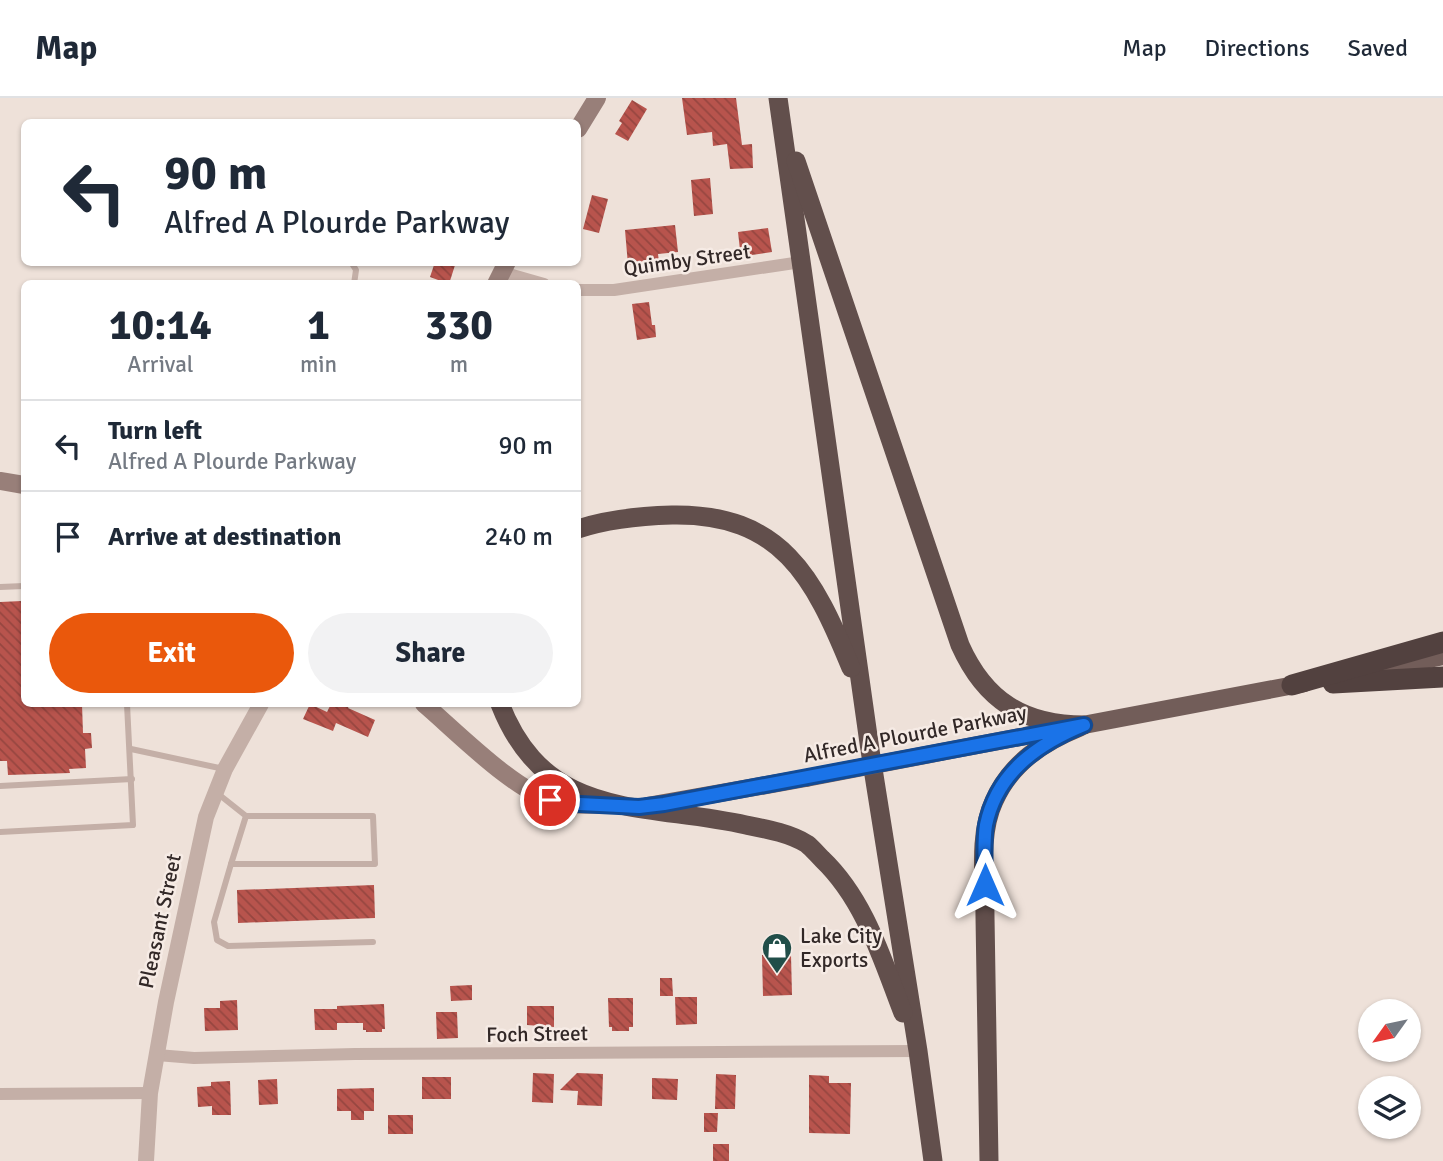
<!DOCTYPE html>
<html lang="en">
<head>
<meta charset="utf-8">
<style>
	body { margin:0; font-family:Signika,sans-serif; background:#f2f2f3; color:#1f2937; height:100vh; display:flex; flex-direction:column; font-size:26px; white-space:nowrap }
	* { box-sizing:border-box; margin:0 }
	p { font-size:23px; color:#747a83 }
	.icon { flex:none; width:38px; height:38px; fill:none; stroke:currentColor; stroke-width:2; stroke-linecap:round; stroke-linejoin:round }
	.map { position:relative; flex:1; overflow:hidden }
	.side { position:absolute; left:21px; top:182px; width:560px; height:427px; display:flex; flex-direction:column; background:#fff; border-radius:10px; box-shadow:0 2px 5px #0004 }
	.side>* { flex:none }
	.guide { position:absolute; left:21px; top:21px; width:560px; height:147px; border-radius:10px; box-shadow:0 2px 5px #0004; background:#fff; color:#1f2937; overflow:hidden }
	.needle { width:46px; rotate:237deg }
	.tools { position:absolute; left:1358px; top:901px; display:grid; gap:14px }
	.tools a { display:grid; place-items:center; width:63px; height:63px; border-radius:50%; background:#fff; box-shadow:0 2px 5px #0004; font-size:35px }
	.pin { position:absolute; display:grid; place-items:center; width:60px; height:60px; color:#fff; margin:-30px; border:4px solid #fff; border-radius:50%; box-shadow:0 2px 7px #0007 }
	.me { position:absolute; width:77px; margin:-38px; rotate:0deg; stroke-linejoin:round; filter:drop-shadow(0 0 5px #0008) }
	.turn { display:flex; align-items:center; gap:24px; height:147px; padding:0 28px; font-size:32px }
	.turn .icon { width:91px; height:91px; stroke-width:2.5 }
	.turn b { display:block; font-size:49px; line-height:60px }
	.eta { display:flex; justify-content:space-evenly; align-items:center; height:119px; text-align:center }
	.eta b { font-size:42px; font-weight:700; line-height:49px }
	.action { display:flex; gap:14px; margin-top:auto; padding:14px 28px }
	.action a { flex:1; height:80px; border-radius:42px; background:#ea580c; color:#fff; font-size:28px; font-weight:700; line-height:80px; text-align:center }
	.action a+a { background:#f2f2f3; color:#1f2937 }
	ul { padding:0; list-style:none }
	li { display:flex; align-items:center; gap:21px; height:91px; padding:0 28px; border-top:2px solid #e0e1e3 }
	li div { flex:1 }
	li b { display:block; font-size:26px }
	li em { font-style:normal }
	header { display:flex; align-items:center; gap:42px; box-sizing:border-box; height:98px; padding:0 35px; background:#fff; border-bottom:2px solid #e0e1e3 }
	header strong { font-size:33px }
	nav { display:flex; gap:38px; margin-inline-start:auto; font-size:24px }
	.map>svg:first-child { display:block }
	.building { fill:url(#building-back-hatch) }
	.lines { fill:none; stroke-linecap:round; stroke-linejoin:round }
	.service { stroke:#c4afa7; stroke-width:6 }
	.minor { stroke:#c4afa7; stroke-width:12 }
	.tertiary { stroke:#c4afa7; stroke-width:16 }
	.secondary { stroke:#987f79; stroke-width:18 }
	.primary { stroke:#725d59; stroke-width:18 }
	.trunk { stroke:#624f4c; stroke-width:19 }
	.motorway { stroke:#52413f; stroke-width:21 }
	.primary-bridge { stroke:#725d59; stroke-width:18 }
	.route-casing { stroke:#114b97; stroke-width:18 }
	.route { stroke:#1a73e8; stroke-width:12 }
	.labels { text-anchor:middle; dominant-baseline:central; stroke-width:5; stroke-linejoin:round; paint-order:stroke }
	.street-label { font-size:21px; fill:#322827; stroke:#f6ebe5 }
	.poi-label { font-size:21px; fill:#322827; stroke:#f6ebe5; text-anchor:start }
</style>
</head>
<body>
<header>
<strong>Map</strong>
<nav><a>Map</a><a>Directions</a><a>Saved</a></nav>
</header>
<div class="map">
<svg width="1443" height="1063" viewBox="0 0 1443 1063">
	<defs>
		<pattern id="building-back-hatch" width="6" height="6" patternUnits="userSpaceOnUse" patternTransform="scale(1.75)"><rect width="6" height="6" fill="#b8544d"/><path d="M-1 5l2 2M0 0l6 6M5-1l2 2" fill="none" stroke="#964640"/></pattern>
	</defs>
	<rect width="100%" height="100%" fill="#eee1d9"/>
	<g class="building">
		<path d="M682 0H736L742 47 752 46 753 70 730 71 727 46 713 48 712 34 687 37Z"/>
		<path d="M632 2 647 11 628 43 615 36 622 25 619 23Z"/>
		<path d="M710 80 713 116 694 118 691 82Z"/>
		<path d="M592 97 608 101 599 135 583 131Z"/>
		<path d="M675 127 678 154 658 156 659 164 628 167 625 132Z"/>
		<path d="M768 130 772 154 745 158 744 152H740L738 134Z"/>
		<path d="M435 164H456L449 186 430 179Z"/>
		<path d="M649 204 652 227H655L656 239 637 242 632 206Z"/>
		<path d="M22 503 24 606H82L83 635H91L92 650 85 651 86 670 69 671 70 675 8 677 7 663H0V504Z"/>
		<path d="M310 606 327 614 331 606H350L348 610 375 622 368 639 336 625 333 633 303 621Z"/>
		<path d="M374 787 375 820 238 825 237 792Z"/>
		<path d="M762 857H791L792 897 763 898Z"/>
		<path d="M660 880H672L673 898H660Z"/>
		<path d="M472 887V902L451 903 450 888Z"/>
		<path d="M675 899H697V926L676 927Z"/>
		<path d="M608 900H633V929H629V933H612V929H609Z"/>
		<path d="M237 902 238 932 205 933 204 910H220V903Z"/>
		<path d="M384 906 385 931H382V934H366V932H363V925H337V932H315L314 911H337V908Z"/>
		<path d="M527 908H554V929L527 927Z"/>
		<path d="M436 914H457L458 940 437 941Z"/>
		<path d="M533 975 554 976 553 1005 532 1004Z"/>
		<path d="M577 975 603 976 602 1008 577 1007 578 993 560 992Z"/>
		<path d="M716 976 736 977 735 1011H715Z"/>
		<path d="M809 977 829 978V985H851L850 1036 809 1035Z"/>
		<rect x="422" y="979" width="29" height="22"/>
		<path d="M652 980 678 981 677 1002 652 1001Z"/>
		<path d="M277 981 278 1006 259 1007 258 982Z"/>
		<path d="M230 983 231 1017H212V1008L198 1009 197 989 211 988V984Z"/>
		<path d="M374 990V1013H364V1022H351V1013H337V991Z"/>
		<path d="M704 1015H718L717 1034H704Z"/>
		<rect x="388" y="1017" width="25" height="19"/>
		<rect x="713" y="1046" width="16" height="17"/>
	</g>
	<g class="lines">
		<g class="service">
			<path d="M351 164 356 172 354 186"/>
			<path d="M0 489 24 488"/>
			<path d="M131 651 224 671"/>
			<path d="M0 688 132 681"/>
			<path d="M217 695 246 718H373L375 766H231L246 718"/>
			<path d="M0 734 133 727 127 606"/>
			<path d="M231 766 214 824 217 842 228 848 373 844"/>
		</g>
		<g class="minor">
			<path d="M502 174 544 186"/>
			<path d="M578 192H614L801 164"/>
			<path d="M157 957 194 960 355 956 918 953"/>
			<path d="M0 996 150 995"/>
		</g>
		<path class="tertiary" d="M146 1063 150 995 166 904 206 719 225 671 261 606"/>
		<g class="secondary">
			<path d="M578 31 597 0"/>
			<path d="M496 186 507 164"/>
			<path d="M0 383 24 387"/>
			<path d="M424 606C457 634 516 695 558 705 574 708 592 706 607 707"/>
		</g>
		<g class="primary">
			<path d="M1385 570 1443 558"/>
			<path d="M941 654 1305 585"/>
			<path d="M647 708 806 680"/>
		</g>
		<g class="trunk">
			<path d="M778 0 870 652 918 953 933 1063"/>
			<path d="M796 63 960 547C985 603 1024 627 1084 627"/>
			<path d="M578 431C608 421 640 418 672 417 781 415 814 479 851 570"/>
			<path d="M500 606C546 724 642 704 746 727 766 731 789 735 807 746 812 750 817 756 822 761 865 802 882 861 903 915"/>
			<path d="M989 1063C988 982 986 900 985 818 985 782 978 737 994 703 1011 665 1043 644 1080 629"/>
		</g>
		<g class="motorway">
			<path d="M1333 585 1443 579"/>
			<path d="M1292 587 1443 544"/>
		</g>
		<path class="primary-bridge" d="M806 680 941 654"/>
	</g>
	<g class="lines">
		<g class="route-casing">
			<path id="route" d="M550 702 560 705 639 709 664 706 1084 627C1038 646 997 674 986 727 983 746 985 768 985 787"/>
		</g>
		<use href="#route" class="route"/>
	</g>
	<defs>
		<g id="shop-pin" transform="scale(1.575)"><path d="M0 17L-7.5 6A9.5 9.5 0 1 1 7.5 6Z" fill="#214e49" stroke="#f6ebe5"/><path d="M-5-2.5h2.3a2.7 3.5 0 0 1 5.4 0H5L5.5 6h-11ZM-1.5-2.5h3a1.5 2.3 0 0 0-3 0Z" fill="#fff"/></g>
	</defs>
	<g fill-rule="evenodd">
		<use href="#shop-pin" x="777" y="850"/>
	</g>
	<g class="labels">
		<g class="street-label">
			<text transform="translate(687 162) rotate(-8)">Quimby Street</text>
			<text transform="translate(915 636) rotate(-11)">Alfred A Plourde Parkway</text>
			<text transform="translate(160 823) rotate(-78)">Pleasant Street</text>
			<text transform="translate(537 936) rotate(-1)">Foch Street</text>
		</g>
		<g class="poi-label">
			<text x="800" y="838">Lake City<tspan x="800" dy="24">Exports</tspan></text>
		</g>
	</g>
</svg>
<div class="tools">
<a><svg class="needle" viewBox="-14 -14 28 28"><path d="M0-13l5 13h-10z" fill="#e53935"/><path d="M0 13l5-13h-10z" fill="#747a83"/></svg></a>
<a><svg class="icon" aria-label="layers" viewBox="0 0 24 24"><path d="M12 4l9 5-9 5-9-5zM3 14l9 5 9-5"/></svg></a>
</div>
<div class="pin" style="left:550px;top:702px;background:#d93025"><svg class="icon" aria-label="arrive" viewBox="0 0 24 24"><path d="M6 21V4h12l-3 4 3 4H6"/></svg></div>
<svg class="me" style="left:985px;top:787px" viewBox="-20 -20 40 40"><path d="M0-17L14 15 0 8-14 15z" fill="#1a73e8" stroke="#fff" stroke-width="4"/></svg>
<div class="guide">
<div class="turn"><svg class="icon" aria-label="left" viewBox="0 0 24 24"><path d="M17 20v-9H6M10 6l-5 5 5 5"/></svg><div><b>90 m</b>Alfred A Plourde Parkway</div></div>
</div>
<section class="side">
<div class="eta">
<div><b>10:14</b><p>Arrival</p></div>
<div><b>1</b><p>min</p></div>
<div><b>330</b><p>m</p></div>
</div>
<ul>
<li><svg class="icon" aria-label="left" viewBox="0 0 24 24"><path d="M17 20v-9H6M10 6l-5 5 5 5"/></svg><div><b>Turn left</b><p>Alfred A Plourde Parkway</p></div><em>90 m</em></li>
<li><svg class="icon" aria-label="arrive" viewBox="0 0 24 24"><path d="M6 21V4h12l-3 4 3 4H6"/></svg><div><b>Arrive at destination</b></div><em>240 m</em></li>
</ul>
<div class="action"><a>Exit</a><a>Share</a></div>
</section>
</div>
</body>
</html>
